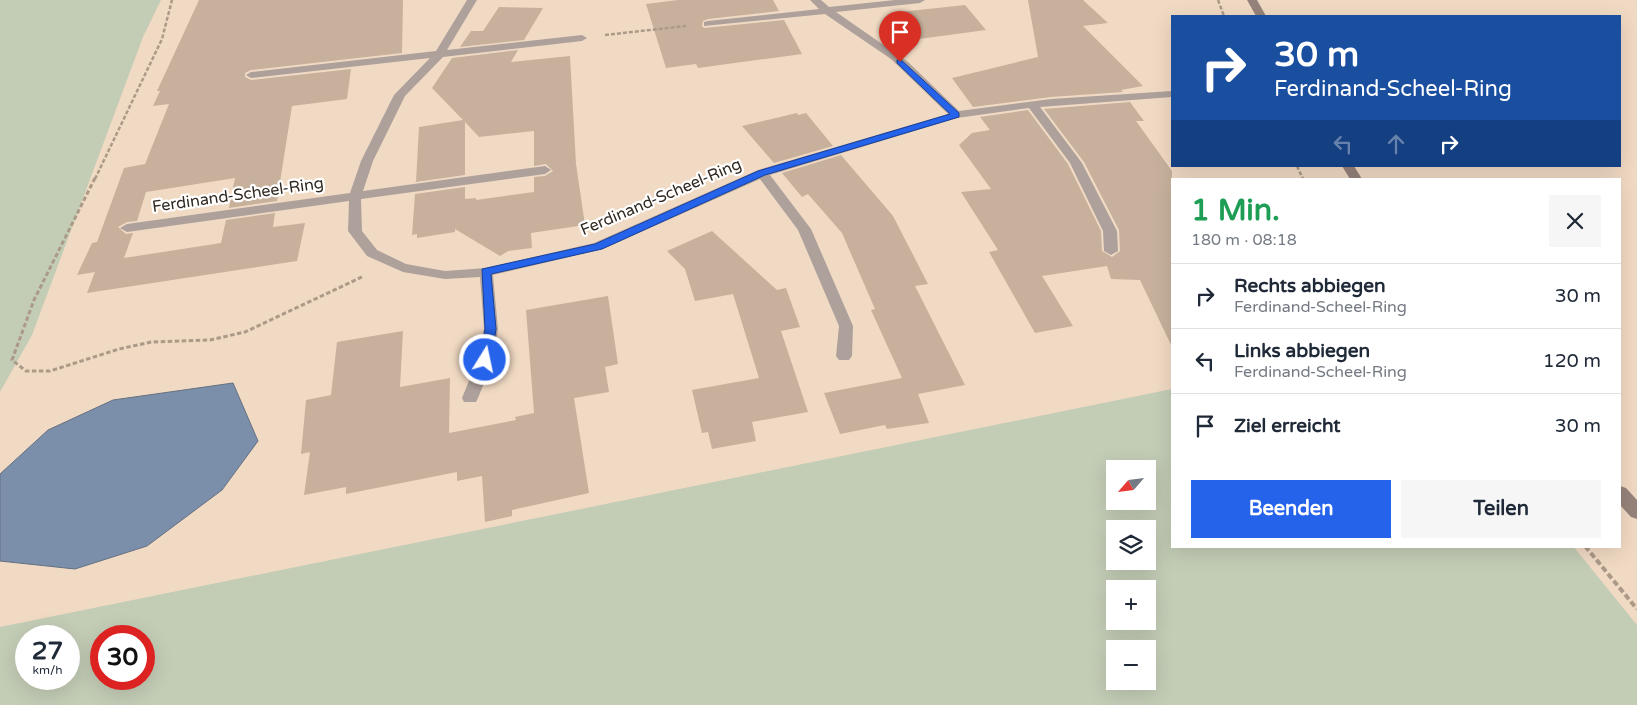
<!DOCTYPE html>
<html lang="de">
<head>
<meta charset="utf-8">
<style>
	body { margin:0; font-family:"Varela Round",sans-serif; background:#f6f6f7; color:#1f2937; height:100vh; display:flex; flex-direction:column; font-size:19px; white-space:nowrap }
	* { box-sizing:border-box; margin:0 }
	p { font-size:16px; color:#747a83 }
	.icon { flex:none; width:28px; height:28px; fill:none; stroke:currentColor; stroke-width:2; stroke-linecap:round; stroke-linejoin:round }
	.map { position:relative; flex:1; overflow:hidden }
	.details { position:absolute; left:1171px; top:178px; width:450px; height:370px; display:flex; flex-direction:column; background:#fff; border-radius:0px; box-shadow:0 5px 20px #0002 }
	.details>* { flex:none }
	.hud { position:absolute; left:1171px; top:15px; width:450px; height:152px; border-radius:0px; box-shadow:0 5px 20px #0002; background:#1a4fa0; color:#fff; overflow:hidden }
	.needle { width:32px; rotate:242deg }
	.fabs { position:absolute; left:1106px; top:460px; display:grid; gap:10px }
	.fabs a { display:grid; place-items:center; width:50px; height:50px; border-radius:0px; background:#fff; box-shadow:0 5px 20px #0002; font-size:25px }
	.speed { position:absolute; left:15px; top:625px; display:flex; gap:10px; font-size:25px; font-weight:700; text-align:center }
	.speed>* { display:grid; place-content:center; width:65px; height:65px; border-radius:50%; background:#fff; box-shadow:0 5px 20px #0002; line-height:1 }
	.speed small { font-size:12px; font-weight:400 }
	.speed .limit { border:8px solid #d22; background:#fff; color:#111 }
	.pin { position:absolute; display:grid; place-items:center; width:42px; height:42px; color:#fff; margin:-51px -21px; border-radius:50% 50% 50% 0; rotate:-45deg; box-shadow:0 0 5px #0007 }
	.pin .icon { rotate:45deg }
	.me { position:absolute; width:55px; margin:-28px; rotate:10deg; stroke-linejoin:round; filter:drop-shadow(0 0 4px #0008) }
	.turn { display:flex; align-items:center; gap:18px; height:105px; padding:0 20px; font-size:22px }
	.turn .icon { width:65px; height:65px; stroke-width:2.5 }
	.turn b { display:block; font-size:35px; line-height:42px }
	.lanes { display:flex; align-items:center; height:48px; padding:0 20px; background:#0003; justify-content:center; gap:25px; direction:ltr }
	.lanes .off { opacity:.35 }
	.round { display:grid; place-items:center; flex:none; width:52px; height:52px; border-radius:0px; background:#f6f6f7 }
	.headline { display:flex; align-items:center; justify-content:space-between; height:85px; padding:0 20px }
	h1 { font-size:30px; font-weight:700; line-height:38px; color:#1e9e55 }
	.button { display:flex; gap:10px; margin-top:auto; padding:10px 20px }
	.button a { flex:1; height:58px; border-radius:0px; background:#2563eb; color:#fff; font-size:20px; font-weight:700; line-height:58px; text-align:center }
	.button a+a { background:#f6f6f7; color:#1f2937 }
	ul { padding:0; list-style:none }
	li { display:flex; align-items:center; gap:15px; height:65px; padding:0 20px; border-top:1px solid #e0e1e3 }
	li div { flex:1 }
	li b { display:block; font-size:19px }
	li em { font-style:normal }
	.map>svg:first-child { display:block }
	.green { fill:#c3ccb5; fill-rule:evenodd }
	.water { fill:#7b8fab; stroke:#657081 }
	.building { fill:#c7b19c }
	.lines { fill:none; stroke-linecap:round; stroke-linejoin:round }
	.path-far2 { stroke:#ac9a89; stroke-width:2.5; stroke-dasharray:4 2; stroke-linecap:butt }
	.path-far1 { stroke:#ac9a89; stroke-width:3; stroke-dasharray:4.5 2.5; stroke-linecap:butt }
	.path { stroke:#ac9a89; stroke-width:4; stroke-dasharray:6 3; stroke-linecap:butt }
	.minor { fill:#aea19b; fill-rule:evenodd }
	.secondary { fill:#96837b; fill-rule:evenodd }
	.route { fill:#2563eb; stroke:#184099 }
	.labels { text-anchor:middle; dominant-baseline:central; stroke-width:4.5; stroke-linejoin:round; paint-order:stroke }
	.street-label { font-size:16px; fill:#312920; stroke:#fff }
</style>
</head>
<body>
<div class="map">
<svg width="1637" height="705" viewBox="0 0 1637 705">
	<rect width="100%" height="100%" fill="#f1dac4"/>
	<g class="green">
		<path d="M0 0H161L143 37 32 335 0 392Z"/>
		<path d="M1172 389V546H1573L1637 625V705H0V627ZM1115 469H1148V501H1115ZM1115 529H1148V561H1115ZM1115 589H1148V621H1115ZM26 636H69V679H26ZM101 636H144V679H101ZM1115 649H1148V681H1115Z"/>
	</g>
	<path class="water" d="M233 383 258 441 222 490 147 546 75 569 0 561V474L48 430 113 400Z"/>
	<g class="building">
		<path d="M199 0H403L402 53 251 70 245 73V77L251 80 351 69 347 99 292 106 277 201 229 208 235 178 146 192 137 221 127 222 118 227 126 234 133 233 124 258 221 243 226 220 275 213 273 227 305 223 297 261 87 293 95 272 77 275 92 243 97 242 124 168 145 164 169 104 153 106 160 91H157Z"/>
		<path d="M678 0H773L779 11 708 19 703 21 702 26 704 28 784 20 802 54 698 68 696 64 666 68 646 4Z"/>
		<path d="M1028 0H1083L1108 23 1083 26 1143 86 1121 90 1123 92 1051 97 973 107 952 78 1038 57Z"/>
		<path d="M965 5 986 30 919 39 900 12Z"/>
		<path d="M499 7 543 8 524 40 460 47 471 31H483Z"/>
		<path d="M518 50 511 62 570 56 576 164 585 225 531 233 532 248 508 251 500 256 455 229V232L417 238V234L412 235 415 194 465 187V199L476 198V200L534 192V177L545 176 553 171 546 164 534 166V131L479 137 465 122V175L416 182 419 127 463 120 432 88 452 58Z"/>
		<path d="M1130 102 1144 121H1136L1172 171V347L1140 280 1111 279 1107 266 1042 276 1073 326 1035 333 989 252 998 250 961 192 991 189 959 145 972 133 990 130 980 117 1028 110 1068 164 1101 231 1102 251 1112 257 1120 251 1119 230 1084 162 1044 109Z"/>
		<path d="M797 113 798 115 806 113 833 146 774 163 742 126Z"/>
		<path d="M841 155 893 216 928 284 915 286 965 385 918 394 929 423 887 429 885 425 840 434 824 393 902 378 871 310 875 309 842 233 808 194 802 197 782 173Z"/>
		<path d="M712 231 777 290 786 288 800 327 781 331 808 412 752 422 756 441 712 449 708 432 702 433 692 390 759 378 733 294 695 301 685 269 667 251Z"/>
		<path d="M608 296 618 364 605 367 609 392 574 398 589 493 512 510V516L485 522 482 476 457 481V472L346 494V487L304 495 310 452 301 454 306 400 331 395 337 342 403 331 400 387 450 378 449 433 516 420 515 417 534 413 526 310Z"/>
	</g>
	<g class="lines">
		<g class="path-far2">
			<path d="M1218 0 1224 16"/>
			<path d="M605 35 686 26"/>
			<path d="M1297 166 1303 179"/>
			<path d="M95 179 162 39 172 0"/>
		</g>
		<path class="path-far1" d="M95 178 34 300 12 360 26 371H50L119 349 151 342 210 340 245 332 364 276"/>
		<path class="path" d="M1585 546 1637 609"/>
		<path class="minor" d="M467 0H477L447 50 582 35 587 38 582 41 443 57 405 96 373 161 363 191 545 166 551 170 545 174 361 199 362 231 377 250 406 264 445 271 486 268 594 243 758 170 948 114 891 59 825 14 704 26V22L708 21 819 9 810 0H821L829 7 895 0H925L920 3 836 12 908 62 959 111 1051 99 1172 91V97L1040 107 1082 163 1117 231 1118 251 1111 255 1104 251 1103 231 1070 163 1029 108 957 118 770 175 811 229 853 326 852 356 849 360H839L836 356 839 326 798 230 760 179 603 249 493 275 498 329 493 361 478 398 476 402H464L462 398 477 361 484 329 480 277 445 279 403 272 367 256 348 231 349 201 127 232 120 228 127 224 350 193 361 161 394 95 430 58 251 78 246 75 251 72 436 51Z"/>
		<g class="secondary">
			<path d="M1247 0H1257L1266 16H1256Z"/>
			<path d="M1342 166H1354L1362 179H1350Z"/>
			<path d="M1620 486 1626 488 1637 500V519L1631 517 1620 505Z"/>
		</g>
	</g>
	<path class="route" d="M900 59 959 113V117L765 175 602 249 491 274 496 329 491 360 485 365 481 363 479 360 485 329 482 269 595 244 758 171 950 114 897 63V60Z"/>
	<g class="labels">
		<g class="street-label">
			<text transform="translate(238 195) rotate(-8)">Ferdinand-Scheel-Ring</text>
			<text transform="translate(661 197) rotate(-23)">Ferdinand-Scheel-Ring</text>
		</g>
	</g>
</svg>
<div class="fabs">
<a><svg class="needle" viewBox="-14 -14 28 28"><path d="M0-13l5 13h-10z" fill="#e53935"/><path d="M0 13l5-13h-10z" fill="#747a83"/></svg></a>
<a><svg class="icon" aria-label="layers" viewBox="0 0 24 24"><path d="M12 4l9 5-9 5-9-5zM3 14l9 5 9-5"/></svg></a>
<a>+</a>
<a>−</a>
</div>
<div class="speed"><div>27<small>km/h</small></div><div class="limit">30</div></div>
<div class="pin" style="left:900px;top:62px;background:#d93025"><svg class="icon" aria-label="arrive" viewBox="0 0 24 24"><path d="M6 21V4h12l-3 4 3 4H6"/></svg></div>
<svg class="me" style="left:485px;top:360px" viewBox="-20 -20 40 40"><circle r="17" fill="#2563eb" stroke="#fff" stroke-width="3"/><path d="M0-11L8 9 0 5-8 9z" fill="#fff"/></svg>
<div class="hud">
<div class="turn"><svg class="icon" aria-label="right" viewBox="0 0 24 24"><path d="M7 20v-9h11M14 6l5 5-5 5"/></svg><div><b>30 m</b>Ferdinand-Scheel-Ring</div></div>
<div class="lanes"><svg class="icon off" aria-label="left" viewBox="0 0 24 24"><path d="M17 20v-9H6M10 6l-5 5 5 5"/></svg><svg class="icon off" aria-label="ahead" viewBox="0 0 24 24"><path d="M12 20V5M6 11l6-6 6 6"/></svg><svg class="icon" aria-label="right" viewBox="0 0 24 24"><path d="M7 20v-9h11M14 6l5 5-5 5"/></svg></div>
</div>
<section class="details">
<div class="headline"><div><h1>1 Min.</h1><p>180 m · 08:18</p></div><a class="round"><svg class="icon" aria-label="close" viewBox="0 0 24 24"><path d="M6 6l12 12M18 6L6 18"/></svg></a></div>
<ul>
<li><svg class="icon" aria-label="right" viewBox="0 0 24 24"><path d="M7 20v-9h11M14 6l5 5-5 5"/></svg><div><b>Rechts abbiegen</b><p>Ferdinand-Scheel-Ring</p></div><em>30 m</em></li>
<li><svg class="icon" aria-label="left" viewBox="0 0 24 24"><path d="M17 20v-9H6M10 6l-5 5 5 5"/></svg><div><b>Links abbiegen</b><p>Ferdinand-Scheel-Ring</p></div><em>120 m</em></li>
<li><svg class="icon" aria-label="arrive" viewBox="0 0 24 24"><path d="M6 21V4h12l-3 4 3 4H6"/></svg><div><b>Ziel erreicht</b></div><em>30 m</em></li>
</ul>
<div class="button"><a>Beenden</a><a>Teilen</a></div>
</section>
</div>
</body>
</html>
